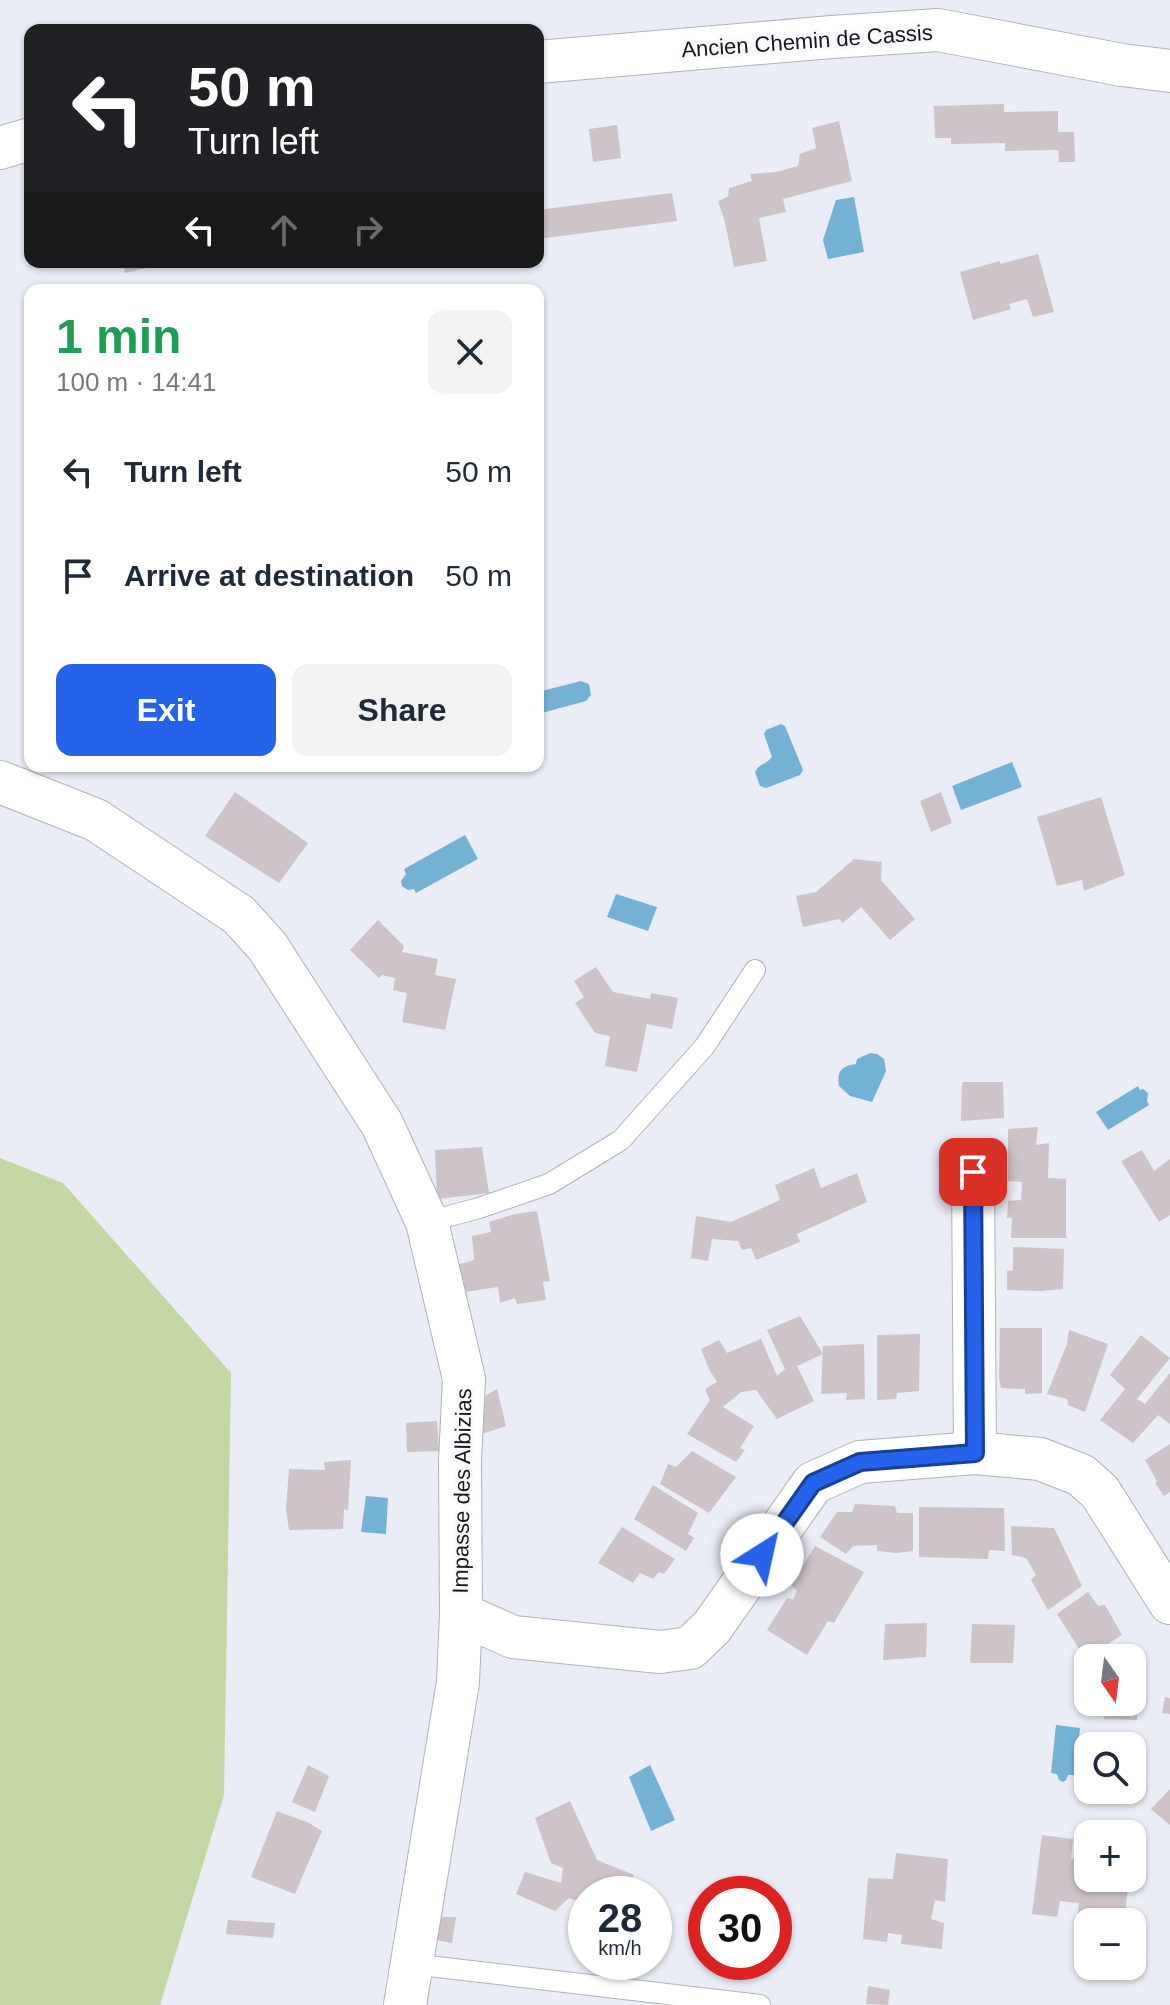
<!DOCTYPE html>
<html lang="en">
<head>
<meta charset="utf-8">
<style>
	body { margin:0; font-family:Helvetica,sans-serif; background:#f2f2f3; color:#1f2937; height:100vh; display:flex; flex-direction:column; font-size:30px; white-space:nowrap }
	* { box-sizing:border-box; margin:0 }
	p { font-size:26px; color:#747a83 }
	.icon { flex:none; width:44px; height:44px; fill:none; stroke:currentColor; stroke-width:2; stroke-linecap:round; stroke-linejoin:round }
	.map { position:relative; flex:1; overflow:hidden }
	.panel { position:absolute; left:24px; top:284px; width:520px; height:488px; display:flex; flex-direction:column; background:#fff; border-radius:16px; box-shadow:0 2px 6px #0004 }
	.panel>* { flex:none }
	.hud { position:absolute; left:24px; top:24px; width:520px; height:244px; border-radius:16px; box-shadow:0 2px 6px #0004; background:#202124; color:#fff; overflow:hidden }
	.needle { width:52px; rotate:166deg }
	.controls { position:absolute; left:1074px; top:1644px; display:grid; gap:16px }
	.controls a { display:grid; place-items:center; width:72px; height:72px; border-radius:16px; background:#fff; box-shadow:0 2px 6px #0004; font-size:40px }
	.speed { position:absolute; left:568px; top:1876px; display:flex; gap:16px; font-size:40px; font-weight:700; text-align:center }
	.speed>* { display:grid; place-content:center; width:104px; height:104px; border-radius:50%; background:#fff; box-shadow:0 2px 6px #0004; line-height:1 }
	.speed small { font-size:20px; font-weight:400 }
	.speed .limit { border:12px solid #d22; background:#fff; color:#111 }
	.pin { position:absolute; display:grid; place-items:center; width:68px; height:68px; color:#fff; margin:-34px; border-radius:16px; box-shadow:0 4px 12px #0006 }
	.me { position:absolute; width:88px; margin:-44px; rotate:35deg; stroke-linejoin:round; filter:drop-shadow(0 0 6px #0008) }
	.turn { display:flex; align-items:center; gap:28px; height:168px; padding:0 32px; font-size:36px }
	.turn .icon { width:104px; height:104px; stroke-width:2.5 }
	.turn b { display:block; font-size:56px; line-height:68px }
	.lanes { display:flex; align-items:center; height:76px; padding:0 32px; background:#0003; justify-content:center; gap:40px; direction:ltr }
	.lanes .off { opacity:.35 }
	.round { display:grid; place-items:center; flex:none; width:84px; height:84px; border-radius:16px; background:#f2f2f3 }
	.headline { display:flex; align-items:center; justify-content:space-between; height:136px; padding:0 32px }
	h1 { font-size:48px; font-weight:700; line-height:60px; color:#1e9e55 }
	.cta { display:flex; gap:16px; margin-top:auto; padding:16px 32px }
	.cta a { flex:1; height:92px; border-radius:16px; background:#2563eb; color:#fff; font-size:32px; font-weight:700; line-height:92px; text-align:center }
	.cta a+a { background:#f2f2f3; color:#1f2937 }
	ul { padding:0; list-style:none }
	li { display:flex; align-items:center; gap:24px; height:104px; padding:0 32px }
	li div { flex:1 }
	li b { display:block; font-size:30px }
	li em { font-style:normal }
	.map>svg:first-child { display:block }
	.green { fill:#c2d7a1 }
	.water { fill:#73b2d4 }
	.building { fill:#cdc3c8 }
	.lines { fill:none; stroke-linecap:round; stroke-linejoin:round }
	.service-casing { stroke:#b0b2bb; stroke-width:22 }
	.minor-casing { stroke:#b0b2bb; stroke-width:44 }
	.service { stroke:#fff; stroke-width:20 }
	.minor { stroke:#fff; stroke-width:42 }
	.route-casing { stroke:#184099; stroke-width:20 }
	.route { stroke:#2563eb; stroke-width:14 }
	.labels { text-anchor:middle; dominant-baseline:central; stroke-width:7; stroke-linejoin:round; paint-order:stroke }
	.street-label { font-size:22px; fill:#17181b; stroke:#f9fafe }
</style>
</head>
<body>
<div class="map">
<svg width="1170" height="2005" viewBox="0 0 1170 2005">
	<rect width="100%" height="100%" fill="#eaecf6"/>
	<path class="green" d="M0 1158 63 1183 231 1373 224 1795 160 2005H0Z"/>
	<g class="water">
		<path d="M854 197 864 252 828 259 823 240 836 200Z"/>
		<path d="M581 681 589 684 591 695 586 701 538 714V692Z"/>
		<path d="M781 724 785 726 803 770 800 775 766 788 760 786 755 772C759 764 767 764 772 757L764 734 766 730Z"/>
		<path d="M1012 762 1022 787 961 810 952 786Z"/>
		<path d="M465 835 478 859 416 893 414 889 408 890 402 886 401 881 406 874 404 869Z"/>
		<path d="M616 894 657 907 648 931 607 917Z"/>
		<path d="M870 1053 877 1054 884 1059 886 1071 872 1102 850 1096 839 1086C837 1071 841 1066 856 1064L857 1059Z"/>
		<path d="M1138 1086 1140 1090 1143 1089 1148 1093 1147 1101 1149 1105 1108 1130 1096 1112Z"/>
		<path d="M366 1496 388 1498 386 1534 361 1532Z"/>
		<path d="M1056 1725 1080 1728 1075 1775H1068L1066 1780 1063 1782 1059 1780 1057 1774 1051 1773Z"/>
		<path d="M650 1765 675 1820 651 1831 629 1777Z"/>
	</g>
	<g class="building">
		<path d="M1004 104V112L1058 111V132H1074L1075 162H1059L1058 150 1005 151V143L951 144V138H935L934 106Z"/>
		<path d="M839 121 852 181 783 199 786 212 759 218 767 261 734 267 725 222 718 201 728 197 729 188 752 181 750 174 776 172 798 166 800 154 816 148 812 128Z"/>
		<path d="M617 125 621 158 593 162 589 129Z"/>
		<path d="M672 193 677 221 538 239V210Z"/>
		<path d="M1038 254 1054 312 1033 317 1027 299 1009 304 1011 309 973 320 960 272 1000 261V264Z"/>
		<path d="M123 262H169V263L125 273Z"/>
		<path d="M235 792 308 843 279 883 205 836Z"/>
		<path d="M941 792 952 823 931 832 920 801Z"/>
		<path d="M1101 797 1125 875 1084 891 1082 880 1057 886 1037 817Z"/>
		<path d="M854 859 882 862 881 880 915 919 890 940 861 907 843 923 839 919 803 927 796 896 816 892Z"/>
		<path d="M378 920 404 946 402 952 438 959 435 975 456 979 445 1030 402 1022 407 993 393 990 395 978 382 975 379 978 350 950Z"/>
		<path d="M596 967 613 992 650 999 651 993 678 998 672 1029 647 1024 637 1072 605 1066 610 1036 595 1033 575 1003 584 997 574 981Z"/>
		<path d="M962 1082H1003L1004 1118 961 1121Z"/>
		<path d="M1038 1127 1036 1145 1049 1143 1048 1178 1066 1179V1238H1011L1012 1218H1007L1008 1201 1021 1200 1022 1182 1008 1181V1129Z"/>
		<path d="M482 1147 489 1193 437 1199 435 1150Z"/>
		<path d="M1142 1150 1154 1171 1170 1159V1215L1159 1222 1121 1161Z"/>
		<path d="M814 1168 821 1188 857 1173 867 1202 797 1234 800 1242 756 1260 751 1248 742 1250 738 1241 712 1239 708 1261 691 1258 696 1216 731 1222 780 1200 775 1185Z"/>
		<path d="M537 1211 550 1281 543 1282 546 1300 517 1304 515 1298 500 1303 498 1287 459 1293 453 1266 474 1260 472 1236 491 1232 489 1222 515 1214Z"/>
		<path d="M1013 1247 1064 1249 1063 1289 1041 1291 1007 1290V1271L1013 1270Z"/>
		<path d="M800 1316 823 1354 797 1366 814 1401 777 1419 756 1390 741 1392 723 1407 754 1426 740 1448 745 1450 736 1462 687 1434 710 1400 705 1389 717 1382 709 1369 701 1349 719 1340 727 1353 761 1339 777 1376 785 1369 767 1330Z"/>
		<path d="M1000 1328H1042V1393L1025 1394V1389L1001 1388 999 1379Z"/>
		<path d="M1069 1330 1108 1344 1085 1412 1068 1405 1067 1399 1047 1394 1067 1344Z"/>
		<path d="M920 1334 919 1391 897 1393 896 1399 877 1400V1335Z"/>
		<path d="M1141 1335 1170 1358 1137 1399 1145 1404 1170 1373V1424L1158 1415 1133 1443 1100 1420 1125 1389 1110 1375Z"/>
		<path d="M864 1344 865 1399 846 1400 847 1393 821 1394 823 1346Z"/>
		<path d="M497 1389 506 1426 473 1437 475 1402Z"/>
		<path d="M437 1421 439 1451 407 1452 406 1423Z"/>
		<path d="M1170 1444V1492L1164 1496 1155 1483 1157 1481 1145 1460Z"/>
		<path d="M692 1451 736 1477 709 1513 660 1484 668 1464 676 1467Z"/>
		<path d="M351 1460 348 1511 344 1509 343 1529 289 1530 286 1510 289 1469 325 1470 324 1462Z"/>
		<path d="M653 1485 698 1513 688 1534 694 1538 686 1551 634 1519Z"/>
		<path d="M855 1504 895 1506 897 1513H913V1551L897 1553 877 1551V1545L853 1546 846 1554 820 1537 837 1512H852Z"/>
		<path d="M919 1507 1004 1508 1005 1551 989 1550 988 1559 919 1557Z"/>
		<path d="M1011 1526 1054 1528 1082 1586 1048 1610 1031 1580 1036 1575 1026 1558 1012 1555Z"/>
		<path d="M622 1527 675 1559 664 1574 659 1572 653 1579 640 1573 633 1583 598 1563Z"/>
		<path d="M815 1546 864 1572 834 1623 828 1621 807 1655 767 1630 787 1598 793 1599 797 1591 791 1585Z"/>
		<path d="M1088 1592 1098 1606 1105 1605 1122 1635 1085 1658 1057 1614Z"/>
		<path d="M927 1623 926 1657 883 1660 885 1624Z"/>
		<path d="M972 1624 1015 1625 1013 1663H970Z"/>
		<path d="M1165 1697 1170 1698V1714L1162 1713Z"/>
		<path d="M1105 1702 1138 1704 1137 1720 1104 1719Z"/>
		<path d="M308 1765 329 1776 315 1812 292 1802Z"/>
		<path d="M1170 1789V1825L1151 1809Z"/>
		<path d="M570 1801 597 1860 634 1875 625 1894H586V1904L569 1898 555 1911 516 1894 525 1872 561 1883 563 1868 551 1863 535 1818Z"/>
		<path d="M277 1811 309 1823 322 1831 295 1894 251 1877Z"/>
		<path d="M1042 1835 1073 1839 1071 1859 1088 1861V1878H1129L1124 1922 1077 1921 1079 1903 1060 1901 1057 1917 1032 1914Z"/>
		<path d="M896 1853 948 1859 945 1902 935 1900 931 1919 944 1923 942 1949 901 1944 902 1935 888 1933 887 1942 863 1939 868 1878 893 1879Z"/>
		<path d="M442 1917H456L452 1943 436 1940Z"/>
		<path d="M228 1920 275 1923 273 1938 226 1934Z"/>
		<path d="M868 1986 890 1990 888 2005 866 2004Z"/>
	</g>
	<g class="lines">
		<g class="service-casing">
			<g id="service">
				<path d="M427 1222 479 1208 549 1184 621 1140 705 1046 755 970"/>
				<path d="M412 1964 760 2005"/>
			</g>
		</g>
		<g class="minor-casing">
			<g id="minor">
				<path d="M538 62 832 37 938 30 1122 65 1170 71"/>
				<path d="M0 148 30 139"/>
				<path d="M0 782 96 820 239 915 267 946 382 1124 427 1222 464 1379 460 1461 461 1614 458 1682 405 2005"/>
				<path d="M973 1172 975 1453"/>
				<path d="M461 1614 513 1637 660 1652 690 1648 712 1627 813 1483 860 1462 975 1453 1040 1459 1081 1475 1100 1492 1170 1603"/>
			</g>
		</g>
		<use href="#service" class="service"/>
		<use href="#minor" class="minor"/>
	</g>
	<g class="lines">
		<g class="route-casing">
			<path id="route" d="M762 1555 813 1483 860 1462 975 1453 973 1172"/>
		</g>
		<use href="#route" class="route"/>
	</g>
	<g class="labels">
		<g class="street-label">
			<text transform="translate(807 41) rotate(-4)">Ancien Chemin de Cassis</text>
			<text transform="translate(462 1491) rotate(-89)">Impasse des Albizias</text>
		</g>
	</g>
</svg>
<div class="controls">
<a><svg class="needle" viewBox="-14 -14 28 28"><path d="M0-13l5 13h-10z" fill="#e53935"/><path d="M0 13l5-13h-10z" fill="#747a83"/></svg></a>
<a><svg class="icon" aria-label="search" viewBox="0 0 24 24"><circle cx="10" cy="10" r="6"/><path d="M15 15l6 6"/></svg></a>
<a>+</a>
<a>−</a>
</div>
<div class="speed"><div>28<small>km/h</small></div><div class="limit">30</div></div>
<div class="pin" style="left:973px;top:1172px;background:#d93025"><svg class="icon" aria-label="arrive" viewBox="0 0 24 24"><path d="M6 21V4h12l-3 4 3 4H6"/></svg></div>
<svg class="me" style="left:762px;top:1555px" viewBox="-20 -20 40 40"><circle r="19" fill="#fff"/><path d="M0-13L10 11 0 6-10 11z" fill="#2563eb"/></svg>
<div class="hud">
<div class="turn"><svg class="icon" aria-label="left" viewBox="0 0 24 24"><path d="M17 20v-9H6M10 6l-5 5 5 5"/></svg><div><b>50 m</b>Turn left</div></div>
<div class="lanes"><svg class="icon" aria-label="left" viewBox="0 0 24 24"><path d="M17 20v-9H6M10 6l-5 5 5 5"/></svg><svg class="icon off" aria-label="ahead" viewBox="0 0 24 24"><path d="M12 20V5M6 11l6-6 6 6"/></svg><svg class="icon off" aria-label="right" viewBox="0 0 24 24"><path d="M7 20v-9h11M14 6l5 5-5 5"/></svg></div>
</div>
<section class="panel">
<div class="headline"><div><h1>1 min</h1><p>100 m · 14:41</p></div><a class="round"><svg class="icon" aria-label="close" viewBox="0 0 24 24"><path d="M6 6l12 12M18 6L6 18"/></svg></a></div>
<ul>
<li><svg class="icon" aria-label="left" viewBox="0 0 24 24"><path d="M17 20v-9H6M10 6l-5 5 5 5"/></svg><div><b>Turn left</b></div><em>50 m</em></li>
<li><svg class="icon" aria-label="arrive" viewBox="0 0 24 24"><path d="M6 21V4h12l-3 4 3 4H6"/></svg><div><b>Arrive at destination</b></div><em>50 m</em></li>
</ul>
<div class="cta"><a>Exit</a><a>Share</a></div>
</section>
</div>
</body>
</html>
